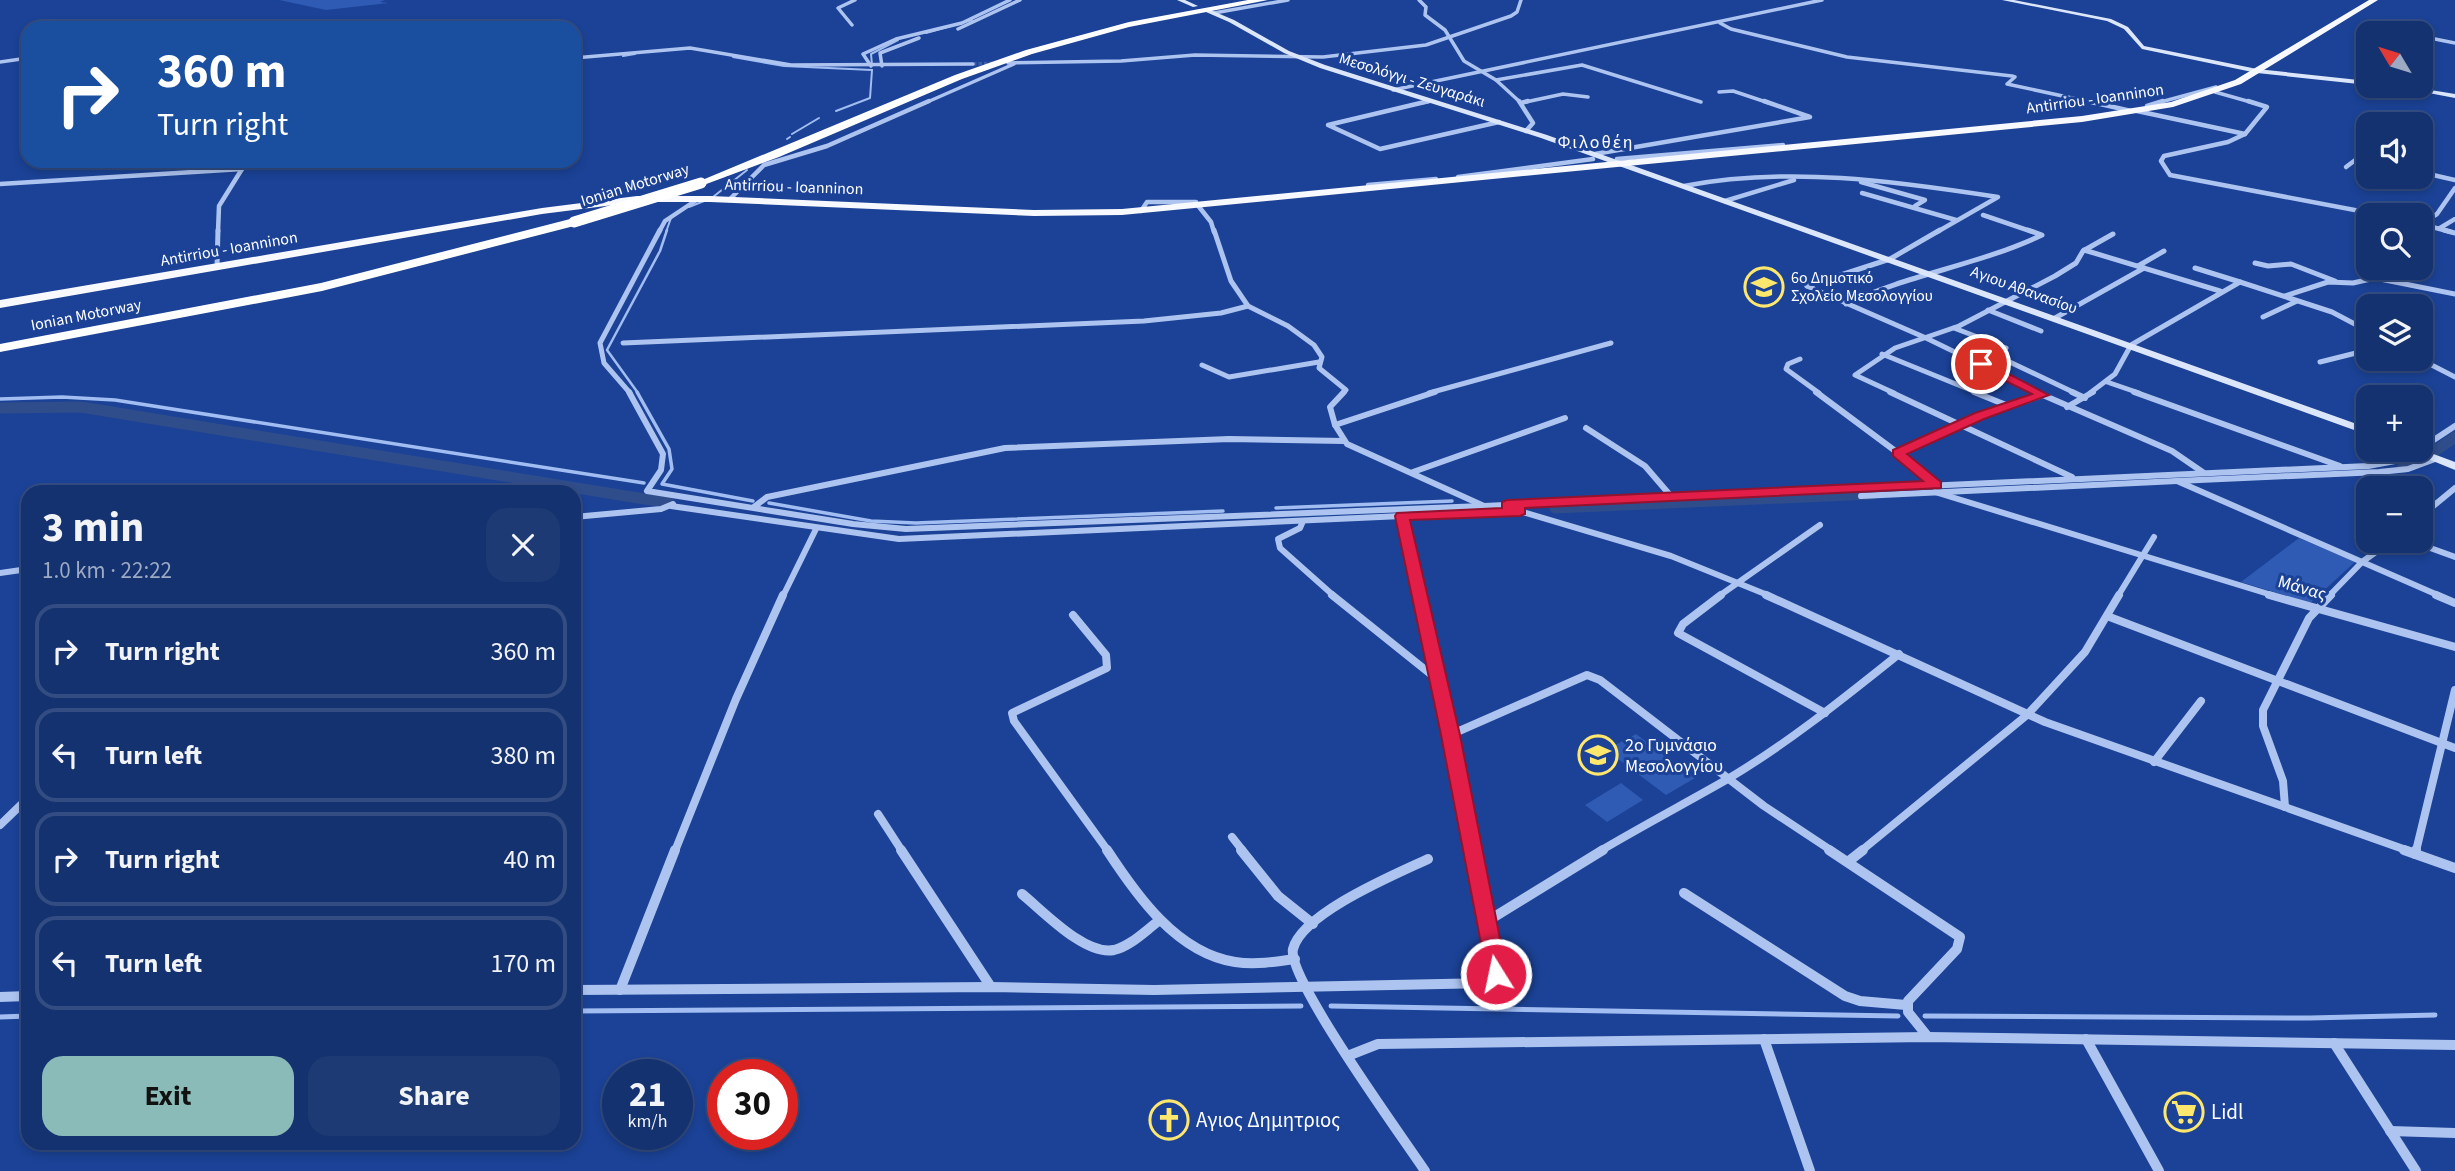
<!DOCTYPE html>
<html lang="en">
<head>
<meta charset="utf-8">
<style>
	body { margin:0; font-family:"Source Sans 3",sans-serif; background:#1d3a75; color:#f1f3f6; height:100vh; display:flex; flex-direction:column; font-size:26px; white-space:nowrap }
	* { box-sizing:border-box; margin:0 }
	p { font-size:23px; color:#9daac3 }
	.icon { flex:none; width:38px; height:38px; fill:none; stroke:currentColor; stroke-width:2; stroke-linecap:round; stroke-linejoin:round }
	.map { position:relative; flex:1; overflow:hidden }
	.sheet { position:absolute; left:21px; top:485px; width:560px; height:665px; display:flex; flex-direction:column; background:#143270; border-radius:21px; box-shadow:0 4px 10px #0003,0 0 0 2px #334d83 }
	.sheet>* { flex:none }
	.top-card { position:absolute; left:21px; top:21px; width:560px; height:147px; border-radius:21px; box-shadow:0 4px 10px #0003,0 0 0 2px #334d83; background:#1a4fa0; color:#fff; overflow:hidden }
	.needle { width:46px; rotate:308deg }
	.buttons { position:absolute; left:2356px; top:21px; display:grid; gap:14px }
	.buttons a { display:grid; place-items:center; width:77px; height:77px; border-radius:14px; background:#143270; box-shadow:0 4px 10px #0003,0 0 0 2px #334d83; font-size:35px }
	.speed { position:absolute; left:602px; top:1059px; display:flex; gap:14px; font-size:35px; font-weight:700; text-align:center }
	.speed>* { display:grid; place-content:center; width:91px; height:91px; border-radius:50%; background:#143270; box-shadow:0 4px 10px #0003,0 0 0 2px #334d83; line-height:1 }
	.speed small { font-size:18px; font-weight:400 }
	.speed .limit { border:10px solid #d22; background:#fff; color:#111 }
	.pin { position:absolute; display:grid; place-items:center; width:60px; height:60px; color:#fff; margin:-30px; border:4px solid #fff; border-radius:50%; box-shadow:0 2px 7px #0007 }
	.me { position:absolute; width:77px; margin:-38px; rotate:350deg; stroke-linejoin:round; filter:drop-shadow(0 0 5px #0008) }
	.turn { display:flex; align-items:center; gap:24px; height:147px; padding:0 21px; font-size:32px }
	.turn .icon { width:91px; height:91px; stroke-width:2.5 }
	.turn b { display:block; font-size:49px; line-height:60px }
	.round { display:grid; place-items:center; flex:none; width:74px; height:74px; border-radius:21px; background:#1d3a75 }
	.overview { display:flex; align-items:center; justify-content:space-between; height:119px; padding:0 21px }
	h1 { font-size:42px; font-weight:700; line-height:52px }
	.button { display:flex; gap:14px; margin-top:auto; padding:14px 21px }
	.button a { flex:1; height:80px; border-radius:21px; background:#8bbbb9; color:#111; font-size:28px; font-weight:700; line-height:80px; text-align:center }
	.button a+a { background:#1d3a75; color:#f1f3f6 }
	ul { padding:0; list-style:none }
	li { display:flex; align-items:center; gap:21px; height:94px; margin:0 14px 10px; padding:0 7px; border:4px solid #334d83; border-radius:21px }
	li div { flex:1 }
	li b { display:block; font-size:26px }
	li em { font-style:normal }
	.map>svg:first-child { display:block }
	.green { fill:#2f5bb4 }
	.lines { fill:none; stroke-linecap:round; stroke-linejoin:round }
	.stream-far3 { stroke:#a1bdf2; stroke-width:2 }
	.stream-far2 { stroke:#a1bdf2; stroke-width:2.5 }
	.stream-far1 { stroke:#a1bdf2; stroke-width:3.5 }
	.stream { stroke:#a1bdf2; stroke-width:5 }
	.canal { stroke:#304d8b; stroke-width:11 }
	.street-tunnel { stroke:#3d5ea6; stroke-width:3.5; stroke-dasharray:3.5 2; stroke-linecap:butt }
	.street-far5 { stroke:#aec4f0; stroke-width:3.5 }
	.street-far4 { stroke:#aec4f0; stroke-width:4.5 }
	.street-far3 { stroke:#aec4f0; stroke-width:5 }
	.street-far2 { stroke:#aec4f0; stroke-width:6 }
	.street-far1 { stroke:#aec4f0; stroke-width:8 }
	.street { stroke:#aec4f0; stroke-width:10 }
	.secondary { fill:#dce6fb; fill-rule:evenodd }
	.primary { fill:#f7f9ff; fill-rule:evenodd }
	.highway { fill:#fff; fill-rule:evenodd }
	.highway-bridge { stroke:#fff; stroke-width:11 }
	.route { fill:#e11d48; stroke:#92132f; stroke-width:2 }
	.labels { text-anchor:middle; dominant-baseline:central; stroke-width:6; stroke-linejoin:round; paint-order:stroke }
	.far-street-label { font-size:16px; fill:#fff; stroke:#1b4296 }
	.far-poi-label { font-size:16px; fill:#fff; stroke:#1b4296; text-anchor:start }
	.far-quarter-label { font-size:18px; letter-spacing:2px; fill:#fff; stroke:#1b4296 }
	.street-label { font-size:18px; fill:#fff; stroke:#1b4296 }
	.poi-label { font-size:18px; fill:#fff; stroke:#1b4296; text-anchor:start }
	.near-poi-label { font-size:21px; fill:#fff; stroke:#1b4296; text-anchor:start }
</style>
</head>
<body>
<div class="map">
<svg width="2455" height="1171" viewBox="0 0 2455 1171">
	<rect width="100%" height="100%" fill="#1b4296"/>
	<g class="green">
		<path d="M279 0H385L380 2 389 3 326 10Z"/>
		<path d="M2299 538 2355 562 2310 603 2241 582Z"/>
		<path d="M1636 734 1695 778 1666 795 1606 750Z"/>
		<path d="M1621 783 1643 800 1607 822 1585 805Z"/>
	</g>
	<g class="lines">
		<g class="stream-far3">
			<path d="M926 33 972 20"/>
			<path d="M623 56 635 54"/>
			<path d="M733 57 784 66 872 70"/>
			<path d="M872 65 871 54 898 40"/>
			<path d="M836 111 870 98 872 70"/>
			<path d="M792 134 819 118"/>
			<path d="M787 139 790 137"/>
			<path d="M713 197 747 170"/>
			<path d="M689 207 704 201"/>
			<path d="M666 232 671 218"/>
		</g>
		<path class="stream-far2" d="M638 393 607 350 660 251 667 230"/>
		<g class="stream-far1">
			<path d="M637 392 669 449 672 469 662 484 753 501"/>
			<path d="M0 399 62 397 115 400 644 483"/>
			<path d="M769 503 871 521 916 523 1223 511"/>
			<path d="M1276 508 1452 501"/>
		</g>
		<g class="stream">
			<path d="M1331 1006 1898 1016"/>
			<path d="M574 1011 1301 1006"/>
			<path d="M1925 1016 2310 1018 2435 1015"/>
			<path d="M0 1017 28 1016"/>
		</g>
		<g class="canal">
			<path d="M0 408 81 407 669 503"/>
			<path d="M2431 454 2455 437"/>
			<path d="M2402 468 2423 459"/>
			<path d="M1555 508 1873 494"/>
		</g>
		<path class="street-tunnel" d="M973 64 997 63"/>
		<g class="street-far5">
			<path d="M1419 0 1426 7 1425 15 1445 30 1464 61 1496 80 1521 103"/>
			<path d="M1214 13 1288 0"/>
			<path d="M1720 23 1731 29 1847 57 2012 76 2015 77 2007 84 2095 103"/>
			<path d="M852 25 838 8 855 0"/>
			<path d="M958 29 1020 0"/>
			<path d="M2420 36 2455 43"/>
			<path d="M574 58 690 48 791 65 973 64"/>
			<path d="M0 62 28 58"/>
			<path d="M1008 63 1121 61 1195 55 1323 57 1426 45 1511 16 1517 12 1521 0"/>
			<path d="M871 66 863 54 896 39 962 23 1010 0"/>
			<path d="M882 66 880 53 919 38"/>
			<path d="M1496 80 1582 65 1701 102"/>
			<path d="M1393 90 1822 0"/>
			<path d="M1719 92 1733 91 1769 103"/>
			<path d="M2215 92 2254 103"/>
			<path d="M925 103 1014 64"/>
			<path d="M1421 103 1431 101"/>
			<path d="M1521 103 1563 94 1588 97"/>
			<path d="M2157 103 2216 87"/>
		</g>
		<g class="street-far4">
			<path d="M1429 101 1328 125 1380 149 1499 122"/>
			<path d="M1519 101 1533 123 1526 131"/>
			<path d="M2087 101 2131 111"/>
			<path d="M1521 103 1528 101"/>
			<path d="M2147 106 2163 101"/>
			<path d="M2137 111 2245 134 2228 142 2164 156 2161 161 2170 175 2381 215"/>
			<path d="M2245 134 2267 107 2248 101"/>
			<path d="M1595 154 1810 117 1764 101"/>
			<path d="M1617 159 1783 145"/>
			<path d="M2346 167 2358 158 2368 159"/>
			<path d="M2420 172 2455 180"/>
			<path d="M1458 177 1593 159"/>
			<path d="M1861 182 1925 200 1915 206"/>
			<path d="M0 184 242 169"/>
			<path d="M1368 185 1436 179"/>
			<path d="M1684 186C1788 166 1894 181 1998 197L1937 232"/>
			<path d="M1862 193 1956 220"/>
			<path d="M729 200 764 165 827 146 929 101"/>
			<path d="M1725 201 1794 180"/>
			<path d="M1196 203 1211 222 1214 232"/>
			<path d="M1141 211 1147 202H1196"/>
			<path d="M1983 215 2033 232"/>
			<path d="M2421 224 2437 214 2455 188"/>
			<path d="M2421 224 2451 232"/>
			<path d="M2440 228 2455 219"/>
			<path d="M218 232 219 206 242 169"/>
			<path d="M659 232 665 221 698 199"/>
		</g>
		<g class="street-far3">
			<path d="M1214 230 1231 281 1248 306 1288 326 1314 345 1322 357 1319 368 1346 390 1343 393"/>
			<path d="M2444 230 2455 233"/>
			<path d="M2084 250 2220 291"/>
			<path d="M2255 263 2268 266 2291 264 2335 281"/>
			<path d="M2138 266 2164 251"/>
			<path d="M217 267 218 230"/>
			<path d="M2195 268 2240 282"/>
			<path d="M1807 286 1890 259 1940 230"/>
			<path d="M1807 286 1926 338 2039 393"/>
			<path d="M2285 296 2328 282 2353 283 2375 278 2455 294"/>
			<path d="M1846 304C1909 274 1979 265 2042 235L2028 230"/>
			<path d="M1988 310 2041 331"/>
			<path d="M2263 317 2297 301"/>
			<path d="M2055 318 2144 268"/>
			<path d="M1954 328 2006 348 1981 364"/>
			<path d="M623 343 1144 321 1221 313 1248 306"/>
			<path d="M1882 354 1978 393"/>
			<path d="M1997 356 2075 393"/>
			<path d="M1800 359 1788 364 1786 369 1819 393"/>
			<path d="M2420 359 2455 377"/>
			<path d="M2320 362 2368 350"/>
			<path d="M1202 365 1229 377 1319 362"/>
			<path d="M2107 382 2139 393"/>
			<path d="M630 393 604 363 600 343 660 230"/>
			<path d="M1429 393 1611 343"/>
			<path d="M1894 393 1855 375 1895 348 1959 326 2055 276 2076 263 2083 251 2113 234"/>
			<path d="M2090 393 2115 374 2131 345 2240 282 2332 312 2368 331"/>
		</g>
		<g class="street-far2">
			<path d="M629 392 663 454 661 470 647 491 853 524 906 529 1482 506"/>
			<path d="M1344 392 1330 407 1335 425 1347 444 1484 506 2368 466 2395 461 2419 450"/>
			<path d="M1816 392 1898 453 1980 416 2043 395"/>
			<path d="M1890 392 2072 477"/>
			<path d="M1974 392 2006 405"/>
			<path d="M2036 392 2172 451 2204 473"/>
			<path d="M2072 392 2085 398"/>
			<path d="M2134 392 2340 466"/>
			<path d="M2067 407 2093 392"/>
			<path d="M1335 425 1435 392"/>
			<path d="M1586 428 1645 466 1670 495"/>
			<path d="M2420 449 2455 426"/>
			<path d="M1898 453 1936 485"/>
			<path d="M2435 459 2408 469 2379 472 2177 481 2440 596"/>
			<path d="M1413 472 1565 418"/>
			<path d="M1935 492 2275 596"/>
			<path d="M1861 496 2177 481"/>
			<path d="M671 506 899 539 1402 516"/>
			<path d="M754 507 767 497 1005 448 1229 439 1344 441"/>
			<path d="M1519 511 1671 556 1770 596"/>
			<path d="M574 517 661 509 673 504"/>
			<path d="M2420 517 2455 488"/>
			<path d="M1303 521 1300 528 1278 539 1280 548 1334 596"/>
			<path d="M2411 541 2455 557"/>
			<path d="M0 573 28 569"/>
			<path d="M783 596 816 529"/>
			<path d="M1420 596 1402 516 1520 511"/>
			<path d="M1719 596 1820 525"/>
			<path d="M2118 596 2154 537"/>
			<path d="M2329 596 2362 562 2391 541"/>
		</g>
		<g class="street-far1">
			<path d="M1332 595 1438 680"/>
			<path d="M1419 595 1473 851"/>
			<path d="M1721 595 1683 624 1678 633 1825 713"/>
			<path d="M1766 595 2045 722 2409 851"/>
			<path d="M2269 595 2455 647"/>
			<path d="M2436 595 2455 603"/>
			<path d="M1073 615 1106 655 1107 668 1012 713 1014 721 1108 851"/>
			<path d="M2107 616 2455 748"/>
			<path d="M1450 735 1587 675 1600 680 1764 806 1832 851"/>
			<path d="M2154 762 2201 701"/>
			<path d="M2285 807 2283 781 2263 726V710L2309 618 2331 595"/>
			<path d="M878 814 902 851"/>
			<path d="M0 825 28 798"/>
			<path d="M1232 837 1243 851"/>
			<path d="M675 851 736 699 783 595"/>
			<path d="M1600 851C1642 826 1684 804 1726 780 1787 744 1844 698 1899 654"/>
			<path d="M1861 851 2027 715 2085 652 2119 595"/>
			<path d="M2416 851 2455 690"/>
		</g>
		<g class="street">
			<path d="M901 850 991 987"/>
			<path d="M1107 850C1137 896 1177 953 1235 962 1255 965 1275 962 1295 959"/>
			<path d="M1241 850 1278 896 1313 924"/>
			<path d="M1829 850 1960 937 1957 949 1908 1001V1012L1928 1037"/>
			<path d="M2404 850 2455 868"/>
			<path d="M2415 854 2416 850"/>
			<path d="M1849 861 1863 850"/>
			<path d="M1684 893 1845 996 1860 1001 1906 1005"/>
			<path d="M1022 894C1043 911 1085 956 1114 950 1131 946 1146 930 1160 920"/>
			<path d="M1486 922 1603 850"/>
			<path d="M574 990 991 987 1154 990 1490 983 1495 978V965L1472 850"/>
			<path d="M620 990 675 850"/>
			<path d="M0 997 28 996"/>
			<path d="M1764 1039 1810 1171"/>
			<path d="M2086 1039 2159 1171"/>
			<path d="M2334 1043 2416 1171"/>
			<path d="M1350 1055 1378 1044 1928 1037 2455 1045"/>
			<path d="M2390 1131 2455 1133"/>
			<path d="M1425 1171C1403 1138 1286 977 1293 949 1302 913 1396 874 1428 859"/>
		</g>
		<g class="secondary">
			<path d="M1177 0H1185L1198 6 1193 7Z"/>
			<path d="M2002 0H2014L2111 19 2128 27 2144 46 2257 69 2368 81V85L2257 73 2142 49 2124 29 2107 21Z"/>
			<path d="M1208 9 1234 20 1289 51 1325 65 1547 135 2368 428V435L1541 138 1320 68 1284 53 1229 22 1206 12Z"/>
			<path d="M2392 86H2406L2455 94V98Z"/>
			<path d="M2420 449 2455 462V470L2406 450Z"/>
		</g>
		<path class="primary" d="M2369 0H2378L2241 84 2173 107 2082 122 1122 215 1034 216 710 202H637L542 214 0 308V300L542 208 637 196H710L1034 210 1122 209 2082 116 2171 102 2235 80Z"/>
		<g class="highway">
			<path d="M1248 0H1268L1129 27 1032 54 962 79 779 157 701 186 695 183 955 75 1026 50 1129 22Z"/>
			<path d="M574 218 578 219V225L322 291 0 352V344L321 283Z"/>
		</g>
		<path class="highway-bridge" d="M574 222 701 183"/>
	</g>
	<path class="route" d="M1977 362H1986L2049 395 1984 419 1907 454 1941 482V488L1525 508V514L1520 516 1410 520 1460 735 1507 974 1503 980 1496 983 1488 980 1441 735 1395 516 1397 513 1502 508V502L1507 500 1923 481 1893 456V450L1975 413 2032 394 1977 367Z"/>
	<defs>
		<g id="school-ring" transform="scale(2.0125)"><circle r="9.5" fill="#1b4296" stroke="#ffe76d" stroke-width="1.5"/><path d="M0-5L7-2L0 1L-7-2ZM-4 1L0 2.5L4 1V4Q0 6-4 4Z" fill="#ffe76d"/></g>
		<g id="supermarket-ring" transform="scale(2.0125)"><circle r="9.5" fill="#1b4296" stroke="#ffe76d" stroke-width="1.5"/><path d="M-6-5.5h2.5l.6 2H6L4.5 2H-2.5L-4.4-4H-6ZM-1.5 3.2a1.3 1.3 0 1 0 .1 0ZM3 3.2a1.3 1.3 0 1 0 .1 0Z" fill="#ffe76d"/></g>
		<g id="church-ring" transform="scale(2.0125)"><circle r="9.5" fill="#1b4296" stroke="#ffe76d" stroke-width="1.5"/><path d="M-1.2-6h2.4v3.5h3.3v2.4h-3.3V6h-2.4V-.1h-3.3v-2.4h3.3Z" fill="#ffe76d"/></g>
	</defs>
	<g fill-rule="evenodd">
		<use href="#school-ring" x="1764" y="287"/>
		<use href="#school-ring" x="1598" y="755"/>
		<use href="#supermarket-ring" x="2184" y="1112"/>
		<use href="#church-ring" x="1169" y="1120"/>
	</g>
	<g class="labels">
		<g class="far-street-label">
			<text transform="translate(1412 80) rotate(17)">Μεσολόγγι - Ζευγαράκι</text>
			<text transform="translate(2095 99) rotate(-8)">Antirriou - Ioanninon</text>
			<text transform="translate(635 185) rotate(-17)">Ionian Motorway</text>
			<text transform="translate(794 187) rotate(2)">Antirriou - Ioanninon</text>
			<text transform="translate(229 249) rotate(-10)">Antirriou - Ioanninon</text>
			<text transform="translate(2024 290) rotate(20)">Αγιου Αθανασίου</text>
			<text transform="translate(86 315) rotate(-11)">Ionian Motorway</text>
		</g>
		<g class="far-poi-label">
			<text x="1791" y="278">6ο Δημοτικό<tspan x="1791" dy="18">Σχολείο Μεσολογγίου</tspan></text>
		</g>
		<g class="far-quarter-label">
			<text x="1596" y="142">Φιλοθέη</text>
		</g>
		<g class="street-label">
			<text transform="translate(2302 588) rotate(16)">Μάνας</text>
		</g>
		<g class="poi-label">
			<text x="1625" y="745">2ο Γυμνάσιο<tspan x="1625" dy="21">Μεσολογγίου</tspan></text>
		</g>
		<g class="near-poi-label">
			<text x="2211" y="1112">Lidl</text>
			<text x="1196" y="1120">Αγιος Δημητριος</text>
		</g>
	</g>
</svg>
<div class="buttons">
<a><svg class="needle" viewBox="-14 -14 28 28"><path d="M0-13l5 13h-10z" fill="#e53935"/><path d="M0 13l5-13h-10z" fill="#9daac3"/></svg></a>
<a><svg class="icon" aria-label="sound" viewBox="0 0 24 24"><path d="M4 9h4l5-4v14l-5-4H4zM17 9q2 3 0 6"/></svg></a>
<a><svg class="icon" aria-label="search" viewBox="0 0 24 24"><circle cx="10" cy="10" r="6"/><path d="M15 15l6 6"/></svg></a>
<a><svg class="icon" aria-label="layers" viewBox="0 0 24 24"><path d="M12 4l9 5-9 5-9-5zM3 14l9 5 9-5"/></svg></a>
<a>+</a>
<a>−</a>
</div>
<div class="speed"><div>21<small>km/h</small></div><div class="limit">30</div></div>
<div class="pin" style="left:1981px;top:364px;background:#d93025"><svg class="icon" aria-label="arrive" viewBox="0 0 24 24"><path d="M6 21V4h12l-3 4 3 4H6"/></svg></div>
<svg class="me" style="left:1496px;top:974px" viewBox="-20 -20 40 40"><circle r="17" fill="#e11d48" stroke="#fff" stroke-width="3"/><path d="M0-11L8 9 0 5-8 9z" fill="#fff"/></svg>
<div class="top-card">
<div class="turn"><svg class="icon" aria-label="right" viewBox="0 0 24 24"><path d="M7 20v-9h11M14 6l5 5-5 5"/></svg><div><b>360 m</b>Turn right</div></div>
</div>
<section class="sheet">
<div class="overview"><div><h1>3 min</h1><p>1.0 km · 22:22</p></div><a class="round"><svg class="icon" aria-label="close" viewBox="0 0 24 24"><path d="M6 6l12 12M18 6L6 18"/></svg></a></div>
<ul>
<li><svg class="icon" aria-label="right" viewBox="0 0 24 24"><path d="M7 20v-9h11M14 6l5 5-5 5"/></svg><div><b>Turn right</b></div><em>360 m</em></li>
<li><svg class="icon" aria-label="left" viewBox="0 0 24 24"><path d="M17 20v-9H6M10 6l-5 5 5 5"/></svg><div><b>Turn left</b></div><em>380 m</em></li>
<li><svg class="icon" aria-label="right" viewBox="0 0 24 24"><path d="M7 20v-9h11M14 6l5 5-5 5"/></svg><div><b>Turn right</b></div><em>40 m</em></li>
<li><svg class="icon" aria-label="left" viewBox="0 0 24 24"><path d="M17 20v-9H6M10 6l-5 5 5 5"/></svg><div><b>Turn left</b></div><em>170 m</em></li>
</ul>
<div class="button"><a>Exit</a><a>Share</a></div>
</section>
</div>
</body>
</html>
